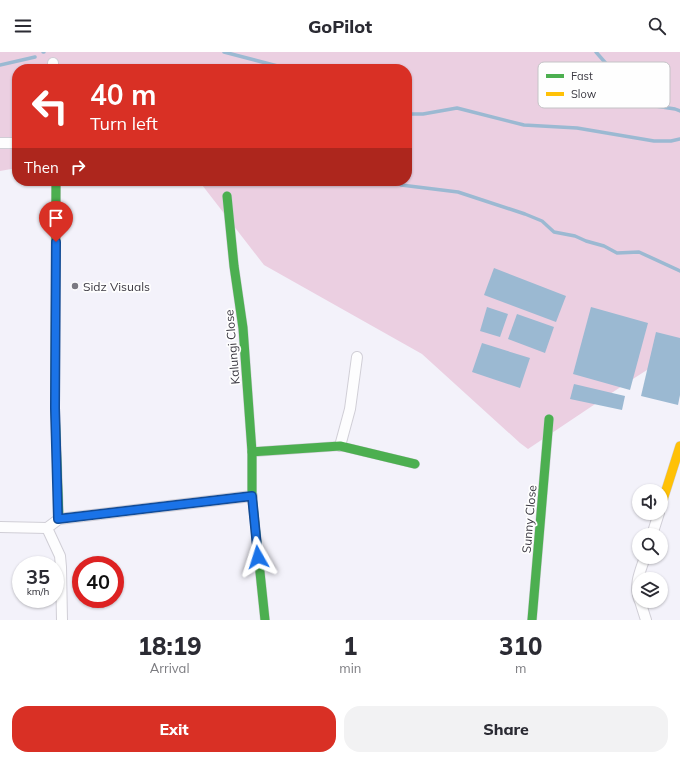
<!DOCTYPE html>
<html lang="en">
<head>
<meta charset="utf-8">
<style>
	body { margin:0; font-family:Mulish,sans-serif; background:#f2f2f3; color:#2b2b33; height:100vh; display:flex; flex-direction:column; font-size:15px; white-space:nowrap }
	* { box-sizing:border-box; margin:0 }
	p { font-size:13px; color:#7c7c81 }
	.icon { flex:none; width:22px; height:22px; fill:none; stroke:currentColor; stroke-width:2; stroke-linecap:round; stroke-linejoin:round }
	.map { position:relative; height:568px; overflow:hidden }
	.panel { display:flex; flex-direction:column; background:#fff; flex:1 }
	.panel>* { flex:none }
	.top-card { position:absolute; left:12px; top:12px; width:400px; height:122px; border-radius:16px; box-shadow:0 1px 3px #0004; background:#d93025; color:#fff; overflow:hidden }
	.tools { position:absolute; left:632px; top:432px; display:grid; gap:8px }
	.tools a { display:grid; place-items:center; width:36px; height:36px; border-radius:50%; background:#fff; box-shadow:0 1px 3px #0004; font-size:20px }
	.speed { position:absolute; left:12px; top:504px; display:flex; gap:8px; font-size:20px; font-weight:700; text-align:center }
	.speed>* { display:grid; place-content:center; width:52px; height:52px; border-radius:50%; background:#fff; box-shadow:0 1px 3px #0004; line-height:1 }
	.speed small { font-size:10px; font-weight:400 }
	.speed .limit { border:6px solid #d22; background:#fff; color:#111 }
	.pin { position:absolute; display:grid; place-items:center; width:34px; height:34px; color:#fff; margin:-41px -17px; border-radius:50% 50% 50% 0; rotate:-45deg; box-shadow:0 0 4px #0007 }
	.pin .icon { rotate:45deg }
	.me { position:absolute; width:44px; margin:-22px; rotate:354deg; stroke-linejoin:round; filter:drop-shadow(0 0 3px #0008) }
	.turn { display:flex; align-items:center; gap:14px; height:84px; padding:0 12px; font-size:18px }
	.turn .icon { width:52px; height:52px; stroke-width:2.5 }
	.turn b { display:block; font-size:28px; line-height:34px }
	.then { display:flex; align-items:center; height:38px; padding:0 12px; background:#0003; gap:8px; font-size:15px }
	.eta { display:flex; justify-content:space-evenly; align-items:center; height:68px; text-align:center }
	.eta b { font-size:24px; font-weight:800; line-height:28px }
	.primary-button { display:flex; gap:8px; margin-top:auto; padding:8px 12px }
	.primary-button a { flex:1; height:46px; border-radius:16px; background:#d93025; color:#fff; font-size:16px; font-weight:800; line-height:46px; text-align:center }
	.primary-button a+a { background:#f2f2f3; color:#2b2b33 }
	header { display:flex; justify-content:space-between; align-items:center; height:52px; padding:0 12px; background:#fff; font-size:18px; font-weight:800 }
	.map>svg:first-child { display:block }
	.green { fill:#ebcfe1 }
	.water { fill:#9bb9d2 }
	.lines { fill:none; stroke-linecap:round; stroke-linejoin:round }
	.stream { stroke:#9bb9d2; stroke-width:3.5 }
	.street-casing { stroke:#d0ced6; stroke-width:12 }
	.fast-casing { stroke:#d0ced6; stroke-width:10 }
	.slow-casing { stroke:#d0ced6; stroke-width:10 }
	.street { stroke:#fdfdfe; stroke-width:10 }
	.fast { stroke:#4caf50; stroke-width:9 }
	.slow { stroke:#ffc107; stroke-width:9 }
	.route-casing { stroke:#114b97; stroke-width:10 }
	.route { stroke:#1a73e8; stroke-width:7 }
	.poi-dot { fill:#7b7a82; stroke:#fefefe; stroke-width:1.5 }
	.labels { text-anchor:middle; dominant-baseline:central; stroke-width:3.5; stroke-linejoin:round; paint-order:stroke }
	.poi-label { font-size:12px; fill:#3b3942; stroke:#fefefe; text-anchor:start }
	.street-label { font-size:12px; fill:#3b3942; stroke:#fefefe }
	.key { fill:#fefefe; stroke:#c4c3c6; stroke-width:1 }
	.key-label { font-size:11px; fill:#3b3942 }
</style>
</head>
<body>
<header><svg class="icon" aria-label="menu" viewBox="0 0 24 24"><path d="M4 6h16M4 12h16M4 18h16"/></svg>GoPilot<svg class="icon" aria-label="search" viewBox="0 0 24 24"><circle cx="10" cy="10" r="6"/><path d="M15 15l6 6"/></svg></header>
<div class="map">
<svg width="680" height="568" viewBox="0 0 680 568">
	<rect width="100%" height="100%" fill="#f3f2fa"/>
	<path class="green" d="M0 0H680V297L625 332 528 397 520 391 422 302 264 213 199 129H407V17H17V116L0 119Z"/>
	<g class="water">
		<path d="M494 216 566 244 556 270 484 243Z"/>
		<path d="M487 255 508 262 500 285 480 279Z"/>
		<path d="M591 255 648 271 630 338 573 322Z"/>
		<path d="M517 262 554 275 545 301 508 287Z"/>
		<path d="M656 280 680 286V343L678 353 641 344Z"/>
		<path d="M482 291 530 306 520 336 472 320Z"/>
		<path d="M574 332 625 344 622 358 570 347Z"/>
	</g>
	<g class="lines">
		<g class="stream">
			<path d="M43 0H44"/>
			<path d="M224 0 289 17"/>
			<path d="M596 0 624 32 631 44 649 53 675 57 680 59"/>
			<path d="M0 13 35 5"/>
			<path d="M407 62H423L457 56 524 73 577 76 654 89H671L680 87"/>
			<path d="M392 129 401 133 458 140 525 162 542 169 554 180 575 184 586 189 604 194 617 201 639 200 680 219"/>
		</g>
		<g class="street-casing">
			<g id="street">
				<path d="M53 11V17"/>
				<path d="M0 91H17"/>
				<path d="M340 394 350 357 357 305"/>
				<path d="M0 475 47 476 59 467 252 444"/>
				<path d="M47 476 60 504 61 515 62 568"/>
				<path d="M652 483 659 461"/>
				<path d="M639 547C634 532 640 520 645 505"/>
				<path d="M640 549 646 568"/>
			</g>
		</g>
		<g class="fast-casing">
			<g id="fast">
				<path d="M56 129 55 356 59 467"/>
				<path d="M227 144 234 214 243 276 252 400V444L265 568"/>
				<path d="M252 400 340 394 415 412"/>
				<path d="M532 568 549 367"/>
			</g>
		</g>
		<g class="slow-casing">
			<path id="slow" d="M661 454 680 394"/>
		</g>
		<use href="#street" class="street"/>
		<use href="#fast" class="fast"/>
		<use href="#slow" class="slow"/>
	</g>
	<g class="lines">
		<g class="route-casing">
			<path id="route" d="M56 190 55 356 58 467 252 444 258 505"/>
		</g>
		<use href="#route" class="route"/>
	</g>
	<circle class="poi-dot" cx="75" cy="234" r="4"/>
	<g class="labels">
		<g class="poi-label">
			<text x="83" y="234">Sidz Visuals</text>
		</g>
		<g class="street-label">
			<text transform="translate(232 295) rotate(-95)">Kalungi Close</text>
			<text transform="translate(529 467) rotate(-85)">Sunny Close</text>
		</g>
	</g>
	<rect x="538" y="10" width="132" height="46" rx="6" class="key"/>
	<rect x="546" y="22" width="18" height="4" fill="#4caf50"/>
	<rect x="546" y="40" width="18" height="4" fill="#ffc107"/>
	<g class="key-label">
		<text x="571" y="28">Fast</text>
		<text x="571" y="46">Slow</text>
	</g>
</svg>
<div class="tools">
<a><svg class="icon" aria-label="sound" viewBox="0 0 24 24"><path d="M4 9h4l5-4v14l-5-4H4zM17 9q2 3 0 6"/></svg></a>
<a><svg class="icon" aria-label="search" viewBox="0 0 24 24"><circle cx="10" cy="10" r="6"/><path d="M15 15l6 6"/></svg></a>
<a><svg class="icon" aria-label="layers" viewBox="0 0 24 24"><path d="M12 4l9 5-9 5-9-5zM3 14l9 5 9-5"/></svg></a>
</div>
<div class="speed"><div>35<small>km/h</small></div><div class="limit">40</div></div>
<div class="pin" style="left:56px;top:190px;background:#d93025"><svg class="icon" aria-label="arrive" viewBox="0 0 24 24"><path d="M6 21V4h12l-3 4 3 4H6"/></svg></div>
<svg class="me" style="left:258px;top:505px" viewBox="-20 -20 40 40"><path d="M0-17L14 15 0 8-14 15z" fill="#1a73e8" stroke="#fff" stroke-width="4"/></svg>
<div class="top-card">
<div class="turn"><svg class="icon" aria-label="left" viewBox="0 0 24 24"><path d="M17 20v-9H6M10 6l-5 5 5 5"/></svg><div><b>40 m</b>Turn left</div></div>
<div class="then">Then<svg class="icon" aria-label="right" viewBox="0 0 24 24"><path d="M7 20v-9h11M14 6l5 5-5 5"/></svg></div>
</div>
</div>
<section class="panel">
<div class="eta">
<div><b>18:19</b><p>Arrival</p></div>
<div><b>1</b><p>min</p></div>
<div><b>310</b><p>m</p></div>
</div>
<div class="primary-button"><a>Exit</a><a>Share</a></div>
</section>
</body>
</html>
